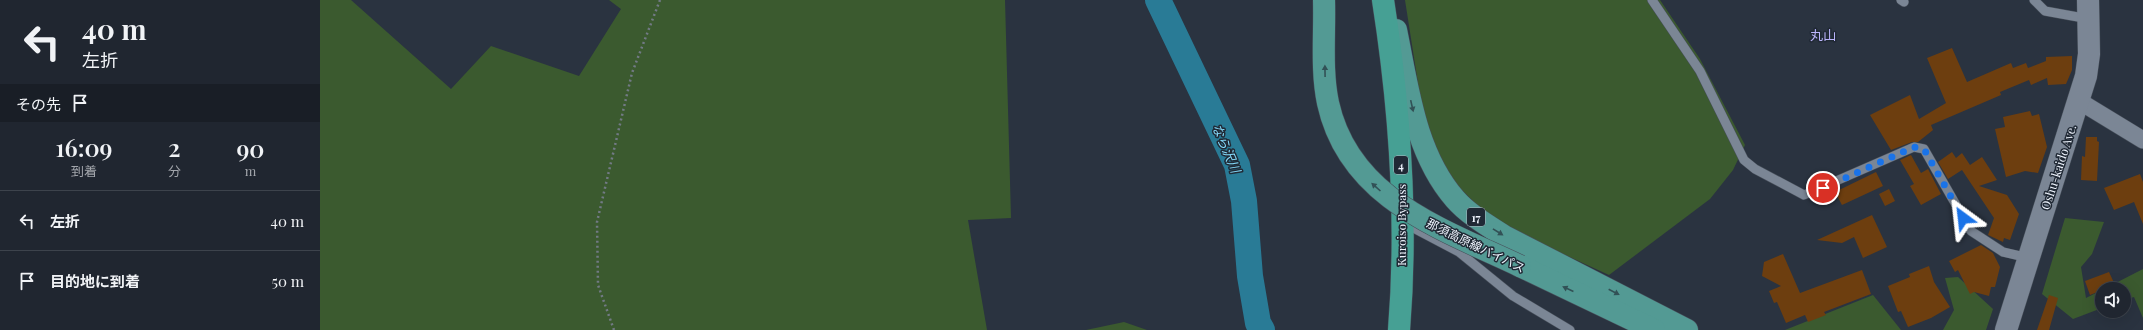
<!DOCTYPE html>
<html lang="ja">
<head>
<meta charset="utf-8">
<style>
	body { margin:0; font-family:"Playfair Display","Noto Sans JP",serif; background:#2d323c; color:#f1f3f6; height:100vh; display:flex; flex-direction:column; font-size:15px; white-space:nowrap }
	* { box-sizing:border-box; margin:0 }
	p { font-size:13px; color:#a2a5ab }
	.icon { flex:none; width:22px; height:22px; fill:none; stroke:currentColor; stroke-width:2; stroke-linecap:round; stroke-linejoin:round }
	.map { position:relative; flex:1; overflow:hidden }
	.side { display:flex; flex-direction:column; background:#202630; width:320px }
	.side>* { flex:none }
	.banner { background:#202630; color:#f1f3f6; overflow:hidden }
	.tools { position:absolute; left:1775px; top:282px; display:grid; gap:8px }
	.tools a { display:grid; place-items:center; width:36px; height:36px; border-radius:50%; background:#202630; box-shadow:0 4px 16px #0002,0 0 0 1px #3d434c; font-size:20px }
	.pin { position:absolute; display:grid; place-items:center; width:34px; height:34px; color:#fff; margin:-17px; border:2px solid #fff; border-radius:50%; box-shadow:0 1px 4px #0007 }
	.me { position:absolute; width:44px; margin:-22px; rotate:330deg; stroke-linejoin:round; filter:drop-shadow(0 0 3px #0008) }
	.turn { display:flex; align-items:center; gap:14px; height:84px; padding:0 16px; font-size:18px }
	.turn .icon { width:52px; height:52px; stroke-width:2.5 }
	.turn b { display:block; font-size:28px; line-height:34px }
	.then { display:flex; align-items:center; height:38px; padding:0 16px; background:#0003; gap:8px; font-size:15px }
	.eta { display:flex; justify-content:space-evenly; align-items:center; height:68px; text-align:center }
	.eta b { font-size:24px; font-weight:600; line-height:28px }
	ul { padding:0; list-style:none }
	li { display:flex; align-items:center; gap:12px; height:60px; padding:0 16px; border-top:1px solid #3d434c }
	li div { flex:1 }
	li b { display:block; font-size:15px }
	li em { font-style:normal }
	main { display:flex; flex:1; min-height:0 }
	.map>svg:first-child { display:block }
	.green { fill:#3b5a2f }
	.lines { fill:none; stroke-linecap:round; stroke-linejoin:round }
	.river { stroke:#297b96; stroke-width:26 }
	.building { fill:#6d3e0f }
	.service-casing { stroke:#474f5a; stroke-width:10 }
	.minor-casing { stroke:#474f5a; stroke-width:18 }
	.secondary-casing { stroke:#474f5a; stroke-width:23 }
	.primary-casing { stroke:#474f5a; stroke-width:23 }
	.trunk-casing { stroke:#474f5a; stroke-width:23 }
	.path { stroke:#727a85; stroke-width:2.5; stroke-dasharray:2 3; stroke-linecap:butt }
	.service { stroke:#7b8695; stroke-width:9 }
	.minor { stroke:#7b8695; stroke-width:17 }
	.secondary { stroke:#7b8695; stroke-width:22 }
	.primary { stroke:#539a94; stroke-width:22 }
	.trunk { stroke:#46a094; stroke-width:22 }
	.primary-bridge-casing { stroke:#474f5a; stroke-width:23; stroke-linecap:butt }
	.primary-bridge { stroke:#539a94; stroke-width:22 }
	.oneway { fill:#325156 }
	.route { stroke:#1a73e8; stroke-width:7; stroke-dasharray:0 12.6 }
	.labels { text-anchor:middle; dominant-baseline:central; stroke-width:3; stroke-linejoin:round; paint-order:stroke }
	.shield { fill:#202935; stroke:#b1b8c2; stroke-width:1 }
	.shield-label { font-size:11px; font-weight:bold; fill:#eff5fe }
	.street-label { font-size:12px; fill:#eff5fe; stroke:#202935 }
	.neighbourhood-label { font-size:13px; fill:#bbb5fc; stroke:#202935 }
	.water-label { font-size:13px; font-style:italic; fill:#84dafa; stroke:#202935 }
</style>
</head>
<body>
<main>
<section class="side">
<div class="banner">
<div class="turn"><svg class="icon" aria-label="left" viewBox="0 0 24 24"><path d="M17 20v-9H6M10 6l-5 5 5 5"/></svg><div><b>40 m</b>左折</div></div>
<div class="then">その先<svg class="icon" aria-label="arrive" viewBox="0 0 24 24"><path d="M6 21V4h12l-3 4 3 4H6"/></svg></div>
</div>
<div class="eta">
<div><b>16:09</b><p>到着</p></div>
<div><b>2</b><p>分</p></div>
<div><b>90</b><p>m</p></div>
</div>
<ul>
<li><svg class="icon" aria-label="left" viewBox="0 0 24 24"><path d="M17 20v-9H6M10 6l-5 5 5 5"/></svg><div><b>左折</b></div><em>40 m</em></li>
<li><svg class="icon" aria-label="arrive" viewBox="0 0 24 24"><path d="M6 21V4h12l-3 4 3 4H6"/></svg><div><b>目的地に到着</b></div><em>50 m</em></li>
</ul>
</section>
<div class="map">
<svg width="1823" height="330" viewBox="0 0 1823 330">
	<rect width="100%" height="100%" fill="#2a3340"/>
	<g class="green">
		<path d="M0 0H31L131 89 171 46 259 76 301 9 289 0H685L691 218 648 220 667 330H0Z"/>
		<path d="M1085 0H1340L1380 59 1425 145 1413 170 1390 199 1289 275 1206 237 1165 213 1126 174 1102 109Z"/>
		<path d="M1745 218 1784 222 1772 254 1761 267 1766 298 1782 290V308L1753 319 1722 294Z"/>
		<path d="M1823 269V318L1814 297 1804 300V289H1784Z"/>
		<path d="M1638 277 1673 309 1666 330H1623L1634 310 1625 278Z"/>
		<path d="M1553 295 1581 330H1465Z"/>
		<path d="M804 322 827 330H766Z"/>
	</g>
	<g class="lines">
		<path class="river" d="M838 0 917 165 924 201 930 276 938 323 942 330"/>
	</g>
	<g class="building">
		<path d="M1632 48 1647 82 1691 63 1693 68 1706 63 1708 68 1726 61V57L1752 56V70L1746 84 1728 85 1727 78 1711 85 1709 80 1680 92 1681 95 1611 125 1613 130 1598 142H1592L1571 150 1550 115 1590 95 1599 119 1626 103 1607 58Z"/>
		<path d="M1710 111 1712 116 1719 114 1727 147 1718 173 1705 171 1686 177 1675 129 1685 127 1683 117Z"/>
		<path d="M1766 137H1777V141L1779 142 1777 181 1761 180 1762 156 1765 157Z"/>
		<path d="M1632 152 1636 158 1642 153 1650 165 1662 157 1677 180 1659 186 1687 195 1699 214 1690 240 1684 238 1683 242 1668 235 1674 218 1642 170 1628 179 1618 162Z"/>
		<path d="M1591 155 1601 173 1608 169 1621 194 1601 205 1590 186 1594 184 1580 160Z"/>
		<path d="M1556 172 1563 186 1522 205 1515 192Z"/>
		<path d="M1820 174 1823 182V224L1814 202 1794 210 1784 188Z"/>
		<path d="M1569 189 1575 201 1565 206 1559 194Z"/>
		<path d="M1552 215 1567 247 1543 258 1534 237 1522 243 1497 240Z"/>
		<path d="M1661 245 1673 253 1680 267 1675 287H1671L1669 296 1654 292 1650 294 1638 270 1635 272 1629 261Z"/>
		<path d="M1463 254 1480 293 1542 270 1551 294 1504 312 1506 315 1488 322 1485 315 1466 323 1457 302 1454 303 1449 291 1461 286 1442 276 1444 262Z"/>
		<path d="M1609 266 1614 282 1630 307 1611 318 1588 327 1581 311 1578 312 1568 286 1590 277 1589 274Z"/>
		<path d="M1789 272 1795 285 1770 295 1765 281Z"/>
		<path d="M1729 295 1738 298 1729 330H1717Z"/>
	</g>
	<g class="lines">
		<g class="service-casing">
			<g id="service">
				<path d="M1332 0 1380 71 1424 160 1435 169 1484 195 1594 147 1604 149 1651 231 1683 252 1709 258"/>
				<path d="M1581 0 1584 2"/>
				<path d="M1714 0 1725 11 1769 19"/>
				<path d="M1084 223 1139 252 1193 296 1250 330"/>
			</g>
		</g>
		<g class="minor-casing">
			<path id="minor" d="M1759 101 1823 140"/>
		</g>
		<g class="secondary-casing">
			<path id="secondary" d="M1686 330 1766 76 1769 54 1768 0"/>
		</g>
		<g class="primary-casing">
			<g id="primary">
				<path d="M1076 30C1088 88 1095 153 1135 199 1148 214 1167 225 1184 236L1367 330"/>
				<path d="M1200 266 1334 330"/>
			</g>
		</g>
		<g class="trunk-casing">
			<path id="trunk" d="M1063 0C1080 109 1088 220 1079 330"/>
		</g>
		<path class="path" d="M294 330 278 285 277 222 312 73 340 0"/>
		<use href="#service" class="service"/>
		<use href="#minor" class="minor"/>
		<use href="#secondary" class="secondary"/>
		<use href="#primary" class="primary"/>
		<use href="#trunk" class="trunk"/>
		<g class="primary-bridge-casing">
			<path id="primary-bridge" d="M1004 0C1005 34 1001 70 1008 103 1029 199 1122 229 1200 266"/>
		</g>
		<use href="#primary-bridge" class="primary-bridge"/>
	</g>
	<defs><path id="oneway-solid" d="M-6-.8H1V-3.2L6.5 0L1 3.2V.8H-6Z"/></defs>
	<g class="oneway">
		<use href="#oneway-solid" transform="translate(1005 71) rotate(-91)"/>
		<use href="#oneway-solid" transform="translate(1092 106) rotate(77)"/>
		<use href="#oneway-solid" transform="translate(1056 187) rotate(-138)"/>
		<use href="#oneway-solid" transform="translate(1178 232) rotate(32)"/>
		<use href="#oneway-solid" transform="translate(1248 289) rotate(-155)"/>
		<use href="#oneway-solid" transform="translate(1294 292) rotate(27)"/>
	</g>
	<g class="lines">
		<path class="route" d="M1503 188 1594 147 1604 149 1643 218"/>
	</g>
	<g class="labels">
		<g class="shield">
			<rect x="1074" y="156" width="14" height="18" rx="3"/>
			<rect x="1147" y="208" width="18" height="18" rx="3"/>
		</g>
		<g class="shield-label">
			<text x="1081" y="165">4</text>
			<text x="1156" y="217">17</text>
		</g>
		<g class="street-label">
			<text transform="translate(1738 167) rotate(-72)">Oshu-kaido Ave.</text>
			<text transform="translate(1081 225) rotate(-90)">Kuroiso Bypass</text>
			<text transform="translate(1156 245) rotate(26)">那須高原線バイパス</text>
		</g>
		<g class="neighbourhood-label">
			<text x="1503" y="34">丸山</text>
		</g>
		<g class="water-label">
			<text transform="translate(907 148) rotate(67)">なら沢川</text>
		</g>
	</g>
</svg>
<div class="tools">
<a><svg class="icon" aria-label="sound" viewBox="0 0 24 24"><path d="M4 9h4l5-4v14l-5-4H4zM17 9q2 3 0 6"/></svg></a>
</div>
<div class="pin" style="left:1503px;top:188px;background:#d93025"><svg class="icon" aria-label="arrive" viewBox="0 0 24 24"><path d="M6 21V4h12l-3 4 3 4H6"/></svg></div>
<svg class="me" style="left:1643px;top:218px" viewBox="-20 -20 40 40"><path d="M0-17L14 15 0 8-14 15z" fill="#1a73e8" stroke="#fff" stroke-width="4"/></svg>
</div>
</main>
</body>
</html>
